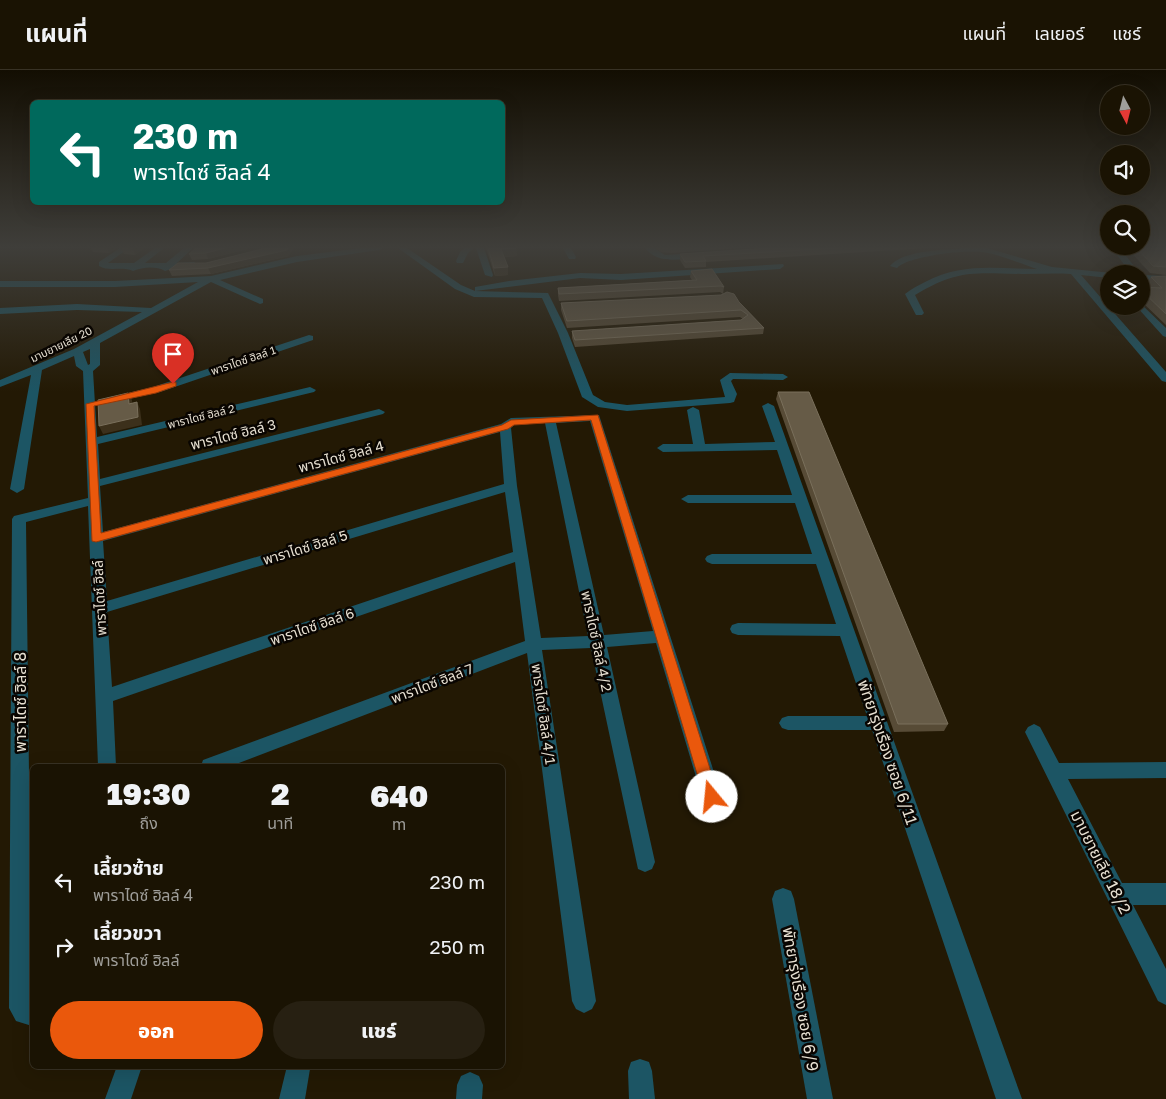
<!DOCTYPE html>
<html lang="th">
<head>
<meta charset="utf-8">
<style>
	body { margin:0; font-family:"Golos Text","Noto Sans Thai",sans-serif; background:#272012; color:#f1f3f6; height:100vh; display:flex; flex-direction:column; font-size:19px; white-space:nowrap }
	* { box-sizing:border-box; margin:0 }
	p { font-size:16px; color:#9f9e9a }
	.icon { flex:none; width:28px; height:28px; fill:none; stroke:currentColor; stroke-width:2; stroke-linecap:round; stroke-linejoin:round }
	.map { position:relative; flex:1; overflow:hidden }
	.sheet { position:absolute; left:30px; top:694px; width:475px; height:305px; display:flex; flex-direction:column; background:#1a1303; border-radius:8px; box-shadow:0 5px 20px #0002,0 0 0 1px #383225 }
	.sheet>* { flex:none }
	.banner { position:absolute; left:30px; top:30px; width:475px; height:105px; border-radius:8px; box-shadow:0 5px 20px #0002,0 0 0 1px #383225; background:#00695c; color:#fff; overflow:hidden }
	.needle { width:32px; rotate:173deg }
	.fabs { position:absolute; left:1100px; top:15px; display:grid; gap:10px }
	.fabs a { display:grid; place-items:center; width:50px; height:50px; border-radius:50%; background:#1a1303; box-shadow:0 5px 20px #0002,0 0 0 1px #383225; font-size:25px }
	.pin { position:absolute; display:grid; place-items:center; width:42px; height:42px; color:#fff; margin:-51px -21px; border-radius:50% 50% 50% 0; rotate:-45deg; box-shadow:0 0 5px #0007 }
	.pin .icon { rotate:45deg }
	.me { position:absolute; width:55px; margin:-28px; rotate:343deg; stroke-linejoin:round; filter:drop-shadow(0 0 4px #0008) }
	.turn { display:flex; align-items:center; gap:18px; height:105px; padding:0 20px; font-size:22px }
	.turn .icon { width:65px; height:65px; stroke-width:2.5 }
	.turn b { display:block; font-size:35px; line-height:42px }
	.eta { display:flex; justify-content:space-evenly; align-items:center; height:85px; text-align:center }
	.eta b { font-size:30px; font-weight:800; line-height:35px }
	.cta { display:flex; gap:10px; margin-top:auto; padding:10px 20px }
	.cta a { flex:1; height:58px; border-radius:30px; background:#ea580c; color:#fff; font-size:20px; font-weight:800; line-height:58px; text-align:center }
	.cta a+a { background:#272012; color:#f1f3f6 }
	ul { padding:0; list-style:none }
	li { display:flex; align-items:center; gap:15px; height:65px; padding:0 20px }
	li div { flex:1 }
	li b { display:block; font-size:19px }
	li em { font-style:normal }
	header { display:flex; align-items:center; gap:30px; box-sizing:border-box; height:70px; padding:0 25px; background:#1a1303; border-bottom:1px solid #383225 }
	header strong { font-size:24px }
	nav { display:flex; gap:28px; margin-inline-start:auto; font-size:18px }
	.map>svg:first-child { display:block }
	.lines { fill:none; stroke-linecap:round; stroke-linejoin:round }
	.minor { fill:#1c5564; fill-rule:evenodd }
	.wall { fill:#574b36 }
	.shaded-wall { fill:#3c301b }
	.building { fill:#665b47; stroke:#7a705c }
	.route { fill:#ea580c; stroke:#983908 }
	.labels { text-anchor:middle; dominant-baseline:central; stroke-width:5; stroke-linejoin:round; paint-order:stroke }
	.far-street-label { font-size:11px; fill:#e7e0d2; stroke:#090501 }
	.street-label { font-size:14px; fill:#e7e0d2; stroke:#090501 }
	.near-street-label { font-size:16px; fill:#e7e0d2; stroke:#090501 }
</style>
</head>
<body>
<header>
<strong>แผนที่</strong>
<nav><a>แผนที่</a><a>เลเยอร์</a><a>แชร์</a></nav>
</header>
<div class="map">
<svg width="1166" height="1029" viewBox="0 0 1166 1029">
	<rect width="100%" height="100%" fill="#231904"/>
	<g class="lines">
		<g class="minor">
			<path d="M120 178H129L108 193H134L155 178H164L145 193H166L184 178H193L177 193 194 192 198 195C190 201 175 197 165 201 156 196 143 197 133 201 123 196 109 202 99 196V192Z"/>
			<path d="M361 178H383L379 180 297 192 220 210 263 229V233L260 234 211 212 100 273V295L93 301 97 367 310 317 316 320 314 322 98 374 100 409 379 339 385 342 383 344 100 416 103 462 501 354 511 348 599 345 722 727 719 733 712 736 705 733 702 727 656 573 607 577 655 792 652 799 645 802 638 799 591 578 542 580 596 931 592 939 584 943 576 939 572 931 527 583 231 696H201L203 690 525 571 515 492 113 631 116 696H98L88 436 26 452 32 956 16 951 9 938 12 449 14 446 88 428 83 301 76 296 74 286 42 300 24 419 17 423 10 419 31 305 0 317V310L74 279 142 242 77 240 0 244V238L77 234 151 238 198 212 115 217H0V211H115L211 206 297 186ZM90 279V294L88 295 83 282ZM590 351 653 561 604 565 556 353ZM545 353 588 566 541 568 517 416 511 358 514 355ZM500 362 504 414 107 531 103 471ZM505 422 513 482 112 617 107 542Z"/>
			<path d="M398 178H407L461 215 475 221V217L509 211 580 203 621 204 783 194 784 196 780 199 621 210 580 208 475 221 548 223 568 263 593 325 605 332 627 335 725 327 720 310 730 303 783 304 788 307 783 310 733 309 731 311 737 324 734 332 730 333 627 341 598 337 582 327 558 263 542 228 474 227 455 219Z"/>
			<path d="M464 178H474L468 183 463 193H457L456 191 460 182Z"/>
			<path d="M476 178H484L493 205 492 207 485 205Z"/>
			<path d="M563 178H571L576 187 575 189H569Z"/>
			<path d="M645 178H654L665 185 699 183 703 185 699 187C680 189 659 195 645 178Z"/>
			<path d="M965 178H987L1052 197 1112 203 1109 204V208L1081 205 1166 302V312L1162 311 1071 204C1055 203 1038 204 1022 204 974 203 958 199 915 225L924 243 922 245H916L905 224C911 219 919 215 925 212 963 192 996 199 1037 199 1022 194 996 183 981 182 964 180 908 186 897 198L890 196C903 180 945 180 965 178Z"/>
			<path d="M1112 178H1120L1140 204H1131Z"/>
			<path d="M1141 205 1166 206V212L1141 211Z"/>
			<path d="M1141 234 1166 258V267L1163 266 1136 236H1141Z"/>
			<path d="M309 265 313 266V270L160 322 111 333 105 330 107 328 153 317Z"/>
			<path d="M768 333 774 336 1022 1029H996L872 660H788L782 658 779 653 782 648 788 646H867L840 566 738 565 732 563 730 559 732 555 738 553 836 554 816 494H712L707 492 705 489 707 486 712 484H812L795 433H688L681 429 688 425H792L777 380 663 382 657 378 663 374H693L687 340 693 337 699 340 705 374 775 372 762 336Z"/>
			<path d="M1034 654 1040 657 1059 693 1166 692V708L1068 709 1122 813H1166V835H1133L1166 899V935L1158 931 1025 662 1028 657Z"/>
			<path d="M783 818 791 821 794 829 833 1029H807L772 829 775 821Z"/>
			<path d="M640 989 649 992 652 1001 655 1029H629L628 1001 631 992Z"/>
			<path d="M117 996H142L131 1029H105Z"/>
			<path d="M287 996H309L310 999 305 1029H279Z"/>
			<path d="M470 1002 479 1006 483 1015 482 1029H456L457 1015 461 1006Z"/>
		</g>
	</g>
	<g class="wall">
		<path d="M91 178H117L109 183 93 182Z"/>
		<path d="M121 178H144L135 185 124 184Z"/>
		<path d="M251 178 208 189 192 190 189 184Z"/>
		<path d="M486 178H516L517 186 504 187 508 197V205L495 206Z"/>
		<path d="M655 178H740L672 183 661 182Z"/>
		<path d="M770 178H927L706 192V197L685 198 680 190V184Z"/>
		<path d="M1127 178H1166V205L1150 203Z"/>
		<path d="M262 179 289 186 211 204 172 206 169 200 206 193Z"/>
		<path d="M691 201 724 217 723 224 720 222 559 231 558 225V218L692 210 690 207Z"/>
		<path d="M1166 206V255L1141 231V217H1150L1147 214 1151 207Z"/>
		<path d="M739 232 764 258 763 264 575 277 572 268V261L741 250 743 249 740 247 567 258 561 240V233Z"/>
		<path d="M778 322 948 654 944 661 894 662 776 329Z"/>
	</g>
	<g class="shaded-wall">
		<path d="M107 178H117L109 183Z"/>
		<path d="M133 178H144L135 185 133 179Z"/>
		<path d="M225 178H251L208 189 206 183Z"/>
		<path d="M288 178H294L289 186 211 204 208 198Z"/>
		<path d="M516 178 517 186 501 187V179Z"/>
		<path d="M508 197V205L495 206 494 198Z"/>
		<path d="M128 323 132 330 133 341 129 334Z"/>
		<path d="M137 332 140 339 142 355 103 364 99 356Z"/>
	</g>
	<g class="building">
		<path d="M196 178H225L206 183 189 184Z"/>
		<path d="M262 178H288L287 180 208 198 169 200 178 193H206L262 179Z"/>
		<path d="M488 178H516L501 179 508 197 494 198Z"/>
		<path d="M770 178H836L703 186 706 191 685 192 680 184Z"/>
		<path d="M1137 178H1166V197L1153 196Z"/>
		<path d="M712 199 724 217 721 216 559 224 558 218 697 210 691 201Z"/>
		<path d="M1166 206V244L1141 220V217L1162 218 1151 207Z"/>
		<path d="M727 222 734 224 739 232 764 258 575 270 572 261 741 250 748 245 741 240 567 251 561 233 721 225Z"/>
		<path d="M778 322H809L948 654H898Z"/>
		<path d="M128 323 129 334 137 332 138 347 99 356 98 330Z"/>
	</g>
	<linearGradient id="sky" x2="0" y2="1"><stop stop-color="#130e02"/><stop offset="0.55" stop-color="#3f3e3a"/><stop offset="1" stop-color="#3f3e3a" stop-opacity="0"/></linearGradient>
	<rect width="1166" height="322" fill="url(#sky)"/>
	<path class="route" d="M173 312H176V316L156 323 94 336 101 463 502 355 511 350 598 345 719 727 717 731 712 733 706 731 704 727 591 350 514 355 508 359 96 472 92 471 86 334Z"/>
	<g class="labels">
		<g class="far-street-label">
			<text transform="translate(61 274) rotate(-26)">มาบยายเลีย 20</text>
			<text transform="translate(243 290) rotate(-19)">พาราไดซ์ ฮิลล์ 1</text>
			<text transform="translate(201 346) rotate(-14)">พาราไดซ์ ฮิลล์ 2</text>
		</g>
		<g class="street-label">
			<text transform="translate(233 364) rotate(-14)">พาราไดซ์ ฮิลล์ 3</text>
			<text transform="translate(341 386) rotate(-15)">พาราไดซ์ ฮิลล์ 4</text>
			<text transform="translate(305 477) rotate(-17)">พาราไดซ์ ฮิลล์ 5</text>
			<text transform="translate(99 528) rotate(-93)">พาราไดซ์ ฮิลล์</text>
			<text transform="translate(312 556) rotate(-19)">พาราไดซ์ ฮิลล์ 6</text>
			<text transform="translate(597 571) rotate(78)">พาราไดซ์ ฮิลล์ 4/2</text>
			<text transform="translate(432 613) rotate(-21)">พาราไดซ์ ฮิลล์ 7</text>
			<text transform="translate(544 644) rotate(82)">พาราไดซ์ ฮิลล์ 4/1</text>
		</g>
		<g class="near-street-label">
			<text transform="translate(20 632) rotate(-90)">พาราไดซ์ ฮิลล์ 8</text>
			<text transform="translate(888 682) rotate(71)">พัทยารุ่งเรือง ซอย 6/11</text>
			<text transform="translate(1101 792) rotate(63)">มาบยายเลีย 18/2</text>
			<text transform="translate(801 929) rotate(80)">พัทยารุ่งเรือง ซอย 6/9</text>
		</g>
	</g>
</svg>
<div class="fabs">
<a><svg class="needle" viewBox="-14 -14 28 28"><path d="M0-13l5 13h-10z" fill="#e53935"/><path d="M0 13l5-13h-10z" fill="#9f9e9a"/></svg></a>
<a><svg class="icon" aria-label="sound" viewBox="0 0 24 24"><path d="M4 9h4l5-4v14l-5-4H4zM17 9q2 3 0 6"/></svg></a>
<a><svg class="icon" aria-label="search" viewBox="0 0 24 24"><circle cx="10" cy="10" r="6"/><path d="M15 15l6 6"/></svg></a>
<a><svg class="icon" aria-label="layers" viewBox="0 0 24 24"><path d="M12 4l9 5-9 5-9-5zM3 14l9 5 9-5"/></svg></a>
</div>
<div class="pin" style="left:173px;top:314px;background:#d93025"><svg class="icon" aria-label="arrive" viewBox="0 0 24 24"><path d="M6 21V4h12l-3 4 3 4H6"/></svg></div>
<svg class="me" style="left:712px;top:727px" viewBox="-20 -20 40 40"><circle r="19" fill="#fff"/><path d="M0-13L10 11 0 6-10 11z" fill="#ea580c"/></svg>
<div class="banner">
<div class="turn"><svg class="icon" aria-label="left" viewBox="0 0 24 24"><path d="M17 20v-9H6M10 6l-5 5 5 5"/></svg><div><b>230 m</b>พาราไดซ์ ฮิลล์ 4</div></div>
</div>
<section class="sheet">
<div class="eta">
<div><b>19:30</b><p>ถึง</p></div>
<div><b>2</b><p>นาที</p></div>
<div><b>640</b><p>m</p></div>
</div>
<ul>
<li><svg class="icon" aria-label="left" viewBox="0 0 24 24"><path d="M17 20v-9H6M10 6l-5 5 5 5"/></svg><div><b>เลี้ยวซ้าย</b><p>พาราไดซ์ ฮิลล์ 4</p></div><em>230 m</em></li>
<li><svg class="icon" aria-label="right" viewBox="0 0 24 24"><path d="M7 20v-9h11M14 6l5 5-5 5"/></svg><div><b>เลี้ยวขวา</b><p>พาราไดซ์ ฮิลล์</p></div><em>250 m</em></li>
</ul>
<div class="cta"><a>ออก</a><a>แชร์</a></div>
</section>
</div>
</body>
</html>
